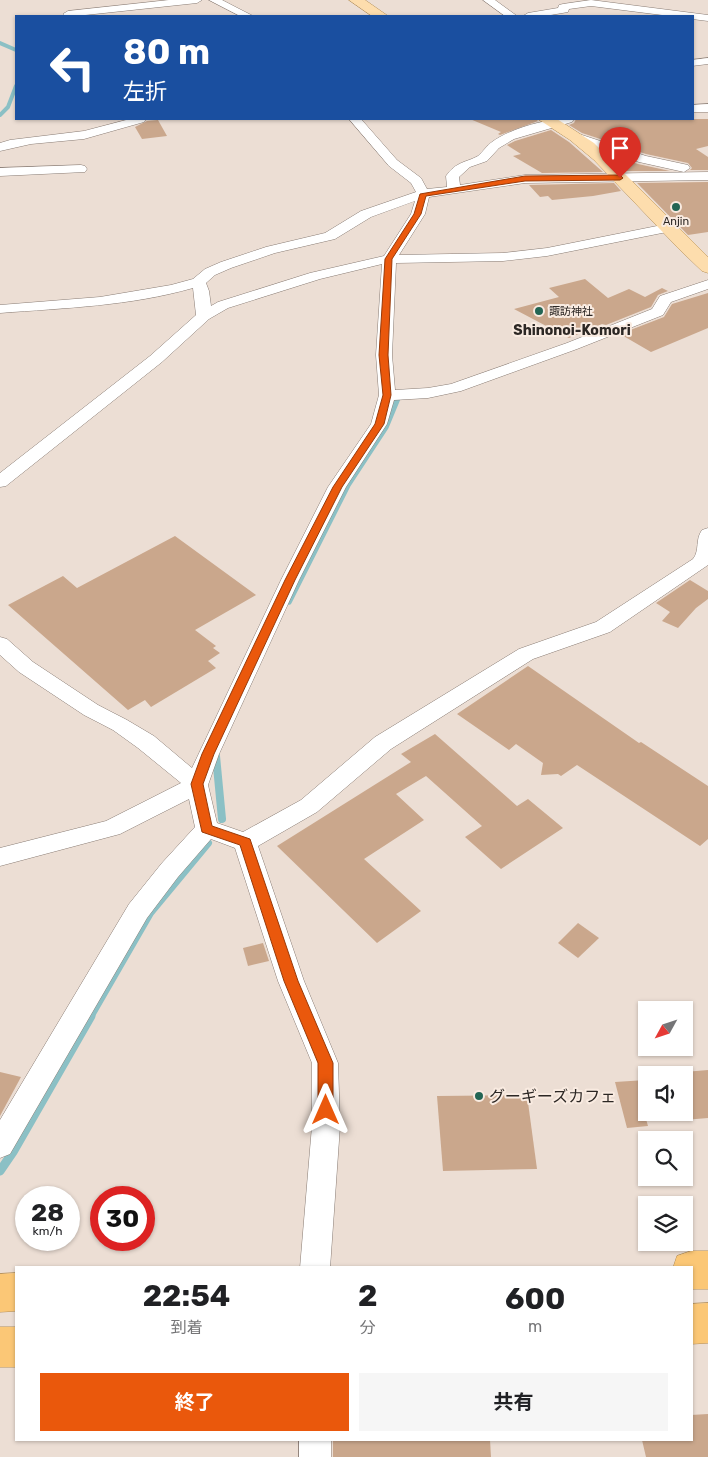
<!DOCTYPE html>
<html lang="ja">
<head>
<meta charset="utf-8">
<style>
	body { margin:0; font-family:Rubik,"Noto Sans JP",sans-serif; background:#f6f6f6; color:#202124; height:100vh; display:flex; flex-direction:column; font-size:19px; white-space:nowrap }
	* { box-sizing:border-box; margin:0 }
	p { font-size:16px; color:#757577 }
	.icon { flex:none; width:28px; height:28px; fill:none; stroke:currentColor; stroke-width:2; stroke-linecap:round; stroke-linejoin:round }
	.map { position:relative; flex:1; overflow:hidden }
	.panel { position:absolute; left:15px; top:1266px; width:678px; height:175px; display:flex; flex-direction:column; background:#fff; border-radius:0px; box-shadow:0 1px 4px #0004 }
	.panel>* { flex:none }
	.guide { position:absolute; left:15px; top:15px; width:679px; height:105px; border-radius:0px; box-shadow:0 1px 4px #0004; background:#1a4fa0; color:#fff; overflow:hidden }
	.needle { width:32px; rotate:230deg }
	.buttons { position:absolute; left:638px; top:1001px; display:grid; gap:10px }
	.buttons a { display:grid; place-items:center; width:55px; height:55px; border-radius:0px; background:#fff; box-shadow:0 1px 4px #0004; font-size:25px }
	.speed { position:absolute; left:15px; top:1186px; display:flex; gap:10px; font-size:25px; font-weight:700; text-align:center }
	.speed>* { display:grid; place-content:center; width:65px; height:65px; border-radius:50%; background:#fff; box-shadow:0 1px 4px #0004; line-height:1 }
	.speed small { font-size:12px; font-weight:400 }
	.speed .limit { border:8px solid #d22; background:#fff; color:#111 }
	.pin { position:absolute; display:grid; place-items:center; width:42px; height:42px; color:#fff; margin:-51px -21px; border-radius:50% 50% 50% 0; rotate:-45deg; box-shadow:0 0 5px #0007 }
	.pin .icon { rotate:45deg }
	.me { position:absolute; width:55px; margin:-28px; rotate:0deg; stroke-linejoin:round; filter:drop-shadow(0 0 4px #0008) }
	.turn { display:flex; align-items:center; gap:18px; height:105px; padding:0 25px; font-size:22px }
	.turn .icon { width:65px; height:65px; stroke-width:2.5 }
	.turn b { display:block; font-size:35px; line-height:42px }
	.eta { display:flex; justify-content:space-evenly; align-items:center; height:85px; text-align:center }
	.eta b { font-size:30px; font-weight:700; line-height:35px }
	.action { display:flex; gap:10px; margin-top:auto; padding:10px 25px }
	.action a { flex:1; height:58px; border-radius:0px; background:#ea580c; color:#fff; font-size:20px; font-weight:700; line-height:58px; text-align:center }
	.action a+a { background:#f6f6f6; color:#202124 }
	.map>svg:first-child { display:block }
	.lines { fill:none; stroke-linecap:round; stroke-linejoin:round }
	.stream-far3 { stroke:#8bc0c5; stroke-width:4 }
	.stream-far2 { stroke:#8bc0c5; stroke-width:5.5 }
	.stream-far1 { stroke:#8bc0c5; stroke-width:8 }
	.stream { stroke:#8bc0c5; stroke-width:9 }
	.building { fill:#caa78c }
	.minor-casing { stroke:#897c74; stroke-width:1 }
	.major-casing { stroke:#b38f59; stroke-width:1 }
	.highway-casing { stroke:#b38f59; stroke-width:1 }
	.minor { fill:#fff; fill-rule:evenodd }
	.major { fill:#fdddad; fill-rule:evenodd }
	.highway { fill:#fbc776; fill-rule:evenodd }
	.route { fill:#ea580c; stroke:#983908 }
	.poi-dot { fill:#236554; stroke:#f9ebe1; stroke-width:2 }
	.labels { text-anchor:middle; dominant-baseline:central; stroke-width:4; stroke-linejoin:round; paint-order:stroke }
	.far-poi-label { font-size:11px; fill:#2c2724; stroke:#f9ebe1 }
	.far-quarter-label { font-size:14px; font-weight:bold; fill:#2c2724; stroke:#f9ebe1 }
	.near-poi-label { font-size:16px; fill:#2c2724; stroke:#f9ebe1; text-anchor:start }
</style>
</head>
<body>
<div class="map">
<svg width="708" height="1457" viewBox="0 0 708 1457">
	<rect width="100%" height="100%" fill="#ecded4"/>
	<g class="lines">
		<g class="stream-far3">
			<path d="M0 43 16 50"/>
			<path d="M0 115 8 107 16 86"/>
		</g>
		<path class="stream-far2" d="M289 602 348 485 386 427 398 398"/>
		<g class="stream-far1">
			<path d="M216 756 222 819"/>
			<path d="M90 1017 150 913 208 843"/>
		</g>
		<path class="stream" d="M0 1171 13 1152 91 1016"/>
	</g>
	<g class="building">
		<path d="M470 119H536L538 121 500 135 498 134 501 132Z"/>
		<path d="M576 119H708V146L696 149 708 157V170H690L692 168 688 163 646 154 582 133 569 125 574 123Z"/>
		<path d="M158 120 167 136 142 139 135 127 147 121Z"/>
		<path d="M551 130 569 142 603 172 542 173 513 156 521 154 507 145 515 141Z"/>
		<path d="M607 154 638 164 670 171H625Z"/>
		<path d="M708 182V232L688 235 637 183Z"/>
		<path d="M614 183 621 191 593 196 552 200 548 196 540 197 529 185Z"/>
		<path d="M585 279 608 298 629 289 645 297 662 288 668 291 658 295 651 307 606 325 602 324 569 338 514 309 559 297 549 288Z"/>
		<path d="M708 293V328L651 352 620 334 664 317 672 304Z"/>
		<path d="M175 536 256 595 195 630 216 646 213 648 220 653 208 661 216 668 151 707 145 700 128 710 8 605 63 576 77 588Z"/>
		<path d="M690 580 708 591V599L696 608 678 628 662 621 670 612 656 603Z"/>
		<path d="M528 666 639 743 641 742 708 786V839L700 846 577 765 561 776 558 774 541 775 543 763 516 744 509 750 457 714Z"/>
		<path d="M435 734 517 806 528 799 563 828 501 869 465 837 482 826 426 776 396 794 424 820 364 859 421 911 377 943 277 846 411 762 401 754Z"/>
		<path d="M578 923 599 938 578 958 558 943Z"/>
		<path d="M263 943 269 961 248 966 243 948Z"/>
		<path d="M708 1070V1118L684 1120V1072Z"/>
		<path d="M0 1072 21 1077 0 1116Z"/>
		<path d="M646 1080V1119L648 1126 627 1128 615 1082Z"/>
		<path d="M527 1095 537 1169 443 1171 437 1096Z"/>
		<path d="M708 1414V1457H646L642 1440H691V1415Z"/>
		<path d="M333 1440H490L491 1457H333Z"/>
	</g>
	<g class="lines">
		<g class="minor-casing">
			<g id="minor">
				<path d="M169 0H202L197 3 76 16H65L63 14 68 11Z"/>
				<path d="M209 0H222L253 16H240Z"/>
				<path d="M483 0H495L517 16H505Z"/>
				<path d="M591 0 708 15V21L692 19V16H670L591 6 569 9 568 12 545 16H523L528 13 558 8 559 5 563 4Z"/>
				<path d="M708 58V64L692 66V60Z"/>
				<path d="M708 104V112H692V105Z"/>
				<path d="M130 119H146L144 122 84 139 31 144 0 151V143L10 140 84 131Z"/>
				<path d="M349 119H361L397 160 421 178 427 189 447 187 446 176C457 161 465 163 478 156 483 152 487 145 492 142 511 128 551 117 574 119L572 122 514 139 499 148 487 161 470 167 459 177 460 185 525 175 708 172V180L525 183 429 197 425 214 399 255 503 253 547 248 667 224 674 228 667 232 547 256 503 261 396 263 392 355 395 390 428 388 451 384 567 343 652 309 660 296 708 280V289L671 302 663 315 577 349 461 391 428 398 394 400 387 424 346 487 299 580 219 754 208 785 217 823 243 832 301 800 375 737 519 649 596 622 693 559C700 550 695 539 702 530L708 528V565L610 632 533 659 391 749 317 812 258 846 304 981 338 1063 340 1126 330 1268H300L312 1126V1063L278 981 235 848 211 839 178 877 147 918 10 1154 0 1158V1120L129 904 162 863 195 827 189 799 120 834 0 866V848L106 821 181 783 138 748 113 730 84 715 19 672 0 655V637L7 639 33 662 98 705 127 720 154 736 192 768 281 580 328 487 371 424 379 395 376 355 382 264 320 279 228 308 209 319 162 362 6 486 0 487V473L150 356 196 315 193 288C130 306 65 308 0 313V305L100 297 171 285 193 279 205 269 221 262 266 247 325 233 361 211 416 192 411 183 389 166ZM415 201 411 214 384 256 310 273 218 302 211 306 209 291 206 283 215 275 231 268 275 253 335 239 371 217Z"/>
				<path d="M579 134 646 156 688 165 690 168 684 172 639 162 575 141 573 138 575 135Z"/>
				<path d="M81 165 85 166 87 169 85 172 0 176V168Z"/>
				<rect x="299" y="1440" width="32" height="17"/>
			</g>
		</g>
		<g class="major-casing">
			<g id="major">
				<path d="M349 0H365L388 16H372Z"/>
				<path d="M538 119H557L594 143 708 257V273L702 271 678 248 594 160 570 140Z"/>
			</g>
		</g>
		<g class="highway-casing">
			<g id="highway">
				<path d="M691 1251H708V1289H691V1268H673L677 1256Z"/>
				<path d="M16 1273V1311L0 1312V1274Z"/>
				<path d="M708 1303V1343L691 1344V1304Z"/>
				<rect x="0" y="1327" width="16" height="40"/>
			</g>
		</g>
		<use href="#minor" class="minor"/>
		<use href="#major" class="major"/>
		<use href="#highway" class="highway"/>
	</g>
	<path class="route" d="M525 176 620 175 623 178 620 180 525 181 426 196 421 214 392 259 388 355 391 395 384 424 342 487 295 580 214 754 203 784 212 826 250 839 251 842 298 981 333 1063V1110L331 1115 326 1117 321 1115 318 1110V1063L284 981 240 845 202 832 191 784 202 754 285 580 333 487 375 424 383 395 379 355 385 259 414 214 420 194Z"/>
	<g class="poi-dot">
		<circle cx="676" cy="207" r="5"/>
		<circle cx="539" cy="311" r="5"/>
		<circle cx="479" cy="1096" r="5"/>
	</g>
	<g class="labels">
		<g class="far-poi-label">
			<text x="676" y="221">Anjin</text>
			<text x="549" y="311" text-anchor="start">諏訪神社</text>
		</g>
		<g class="far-quarter-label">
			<text x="572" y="330">Shinonoi-Komori</text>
		</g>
		<g class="near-poi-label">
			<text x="489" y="1096">グーギーズカフェ</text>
		</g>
	</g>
</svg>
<div class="buttons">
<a><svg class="needle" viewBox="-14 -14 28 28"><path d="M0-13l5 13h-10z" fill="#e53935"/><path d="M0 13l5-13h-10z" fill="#757577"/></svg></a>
<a><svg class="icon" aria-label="sound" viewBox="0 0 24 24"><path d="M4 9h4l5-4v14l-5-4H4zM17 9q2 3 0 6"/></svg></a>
<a><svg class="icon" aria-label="search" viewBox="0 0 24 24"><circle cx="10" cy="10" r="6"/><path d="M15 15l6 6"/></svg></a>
<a><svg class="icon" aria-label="layers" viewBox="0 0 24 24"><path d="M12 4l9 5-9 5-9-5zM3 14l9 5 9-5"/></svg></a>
</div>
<div class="speed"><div>28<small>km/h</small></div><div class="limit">30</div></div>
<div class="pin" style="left:620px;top:178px;background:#d93025"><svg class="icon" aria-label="arrive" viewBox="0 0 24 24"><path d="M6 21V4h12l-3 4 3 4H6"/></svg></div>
<svg class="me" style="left:326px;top:1110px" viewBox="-20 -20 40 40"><path d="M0-17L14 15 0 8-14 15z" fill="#ea580c" stroke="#fff" stroke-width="4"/></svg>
<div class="guide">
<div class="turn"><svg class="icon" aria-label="left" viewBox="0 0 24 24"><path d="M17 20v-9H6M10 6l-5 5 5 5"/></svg><div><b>80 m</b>左折</div></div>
</div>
<section class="panel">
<div class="eta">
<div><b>22:54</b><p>到着</p></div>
<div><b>2</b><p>分</p></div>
<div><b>600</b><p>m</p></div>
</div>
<div class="action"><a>終了</a><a>共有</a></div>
</section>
</div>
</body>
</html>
